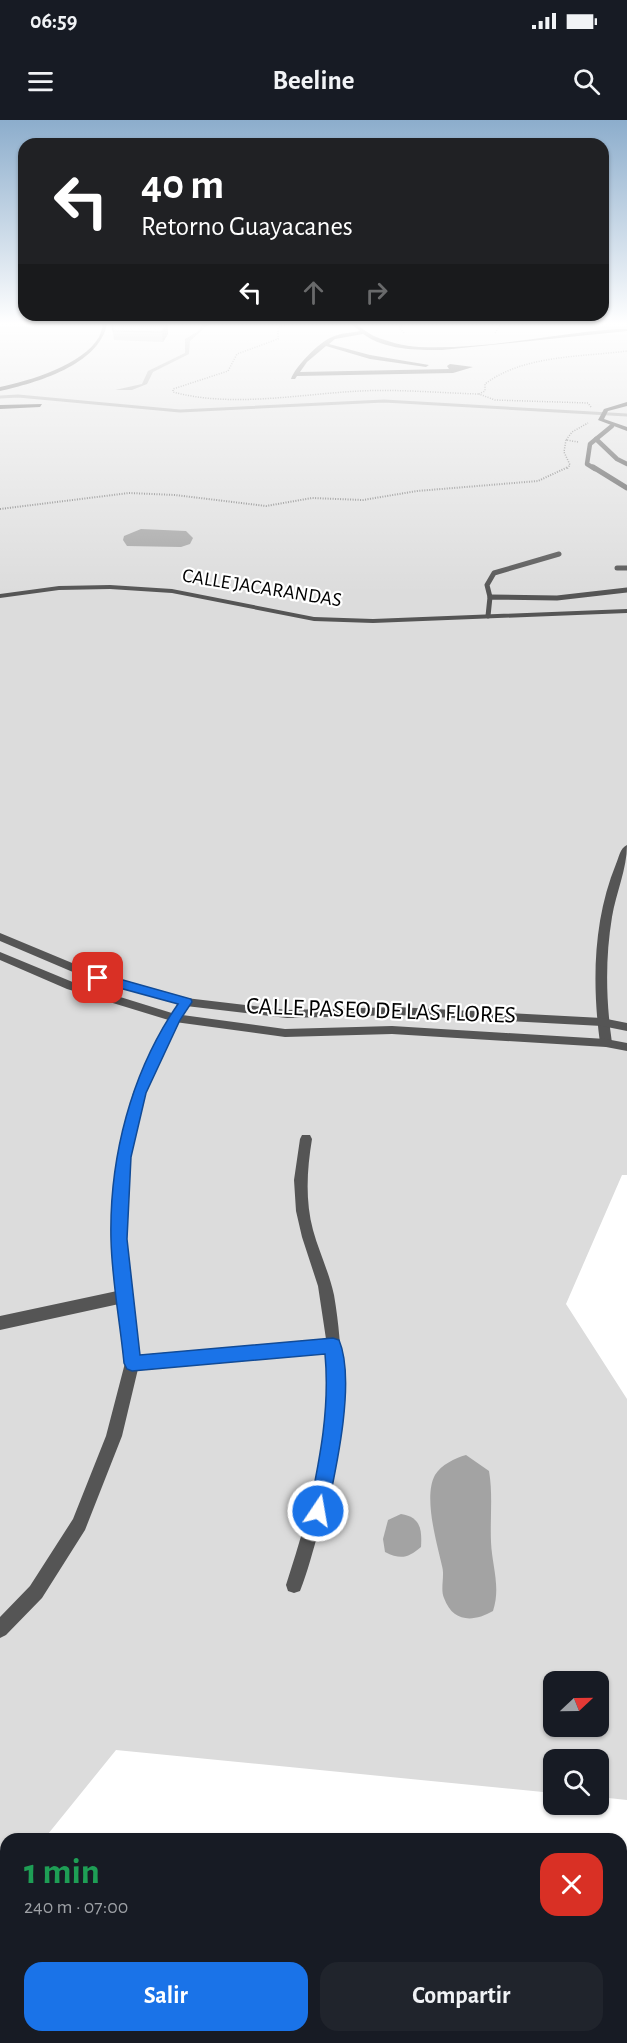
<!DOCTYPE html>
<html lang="es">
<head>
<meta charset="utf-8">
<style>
	body { margin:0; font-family:"Alegreya Sans",sans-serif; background:#20242c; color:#f1f3f6; height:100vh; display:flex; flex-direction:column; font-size:22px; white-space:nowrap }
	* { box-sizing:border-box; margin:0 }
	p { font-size:20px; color:#9ea1a6 }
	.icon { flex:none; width:33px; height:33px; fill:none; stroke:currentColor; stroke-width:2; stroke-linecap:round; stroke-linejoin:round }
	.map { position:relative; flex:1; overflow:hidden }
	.details { position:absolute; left:0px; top:1713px; width:627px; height:210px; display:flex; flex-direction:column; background:#171b24; border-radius:18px 18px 0 0; box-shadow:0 2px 4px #0004 }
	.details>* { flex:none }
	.guide { position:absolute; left:18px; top:18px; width:591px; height:183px; border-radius:18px; box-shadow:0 2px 4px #0004; background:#202124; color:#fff; overflow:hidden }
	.needle { width:39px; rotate:68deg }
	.fabs { position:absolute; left:543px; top:1551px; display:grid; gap:12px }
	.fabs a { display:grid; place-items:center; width:66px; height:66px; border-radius:12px; background:#171b24; box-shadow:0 2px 4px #0004; font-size:30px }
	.pin { position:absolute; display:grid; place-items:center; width:51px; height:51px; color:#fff; margin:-26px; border-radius:12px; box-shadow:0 3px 9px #0006 }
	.me { position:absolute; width:66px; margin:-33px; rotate:12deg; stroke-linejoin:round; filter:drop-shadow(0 0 4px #0008) }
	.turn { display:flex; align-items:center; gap:21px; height:126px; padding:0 24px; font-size:27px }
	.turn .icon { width:78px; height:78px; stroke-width:2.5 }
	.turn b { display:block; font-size:42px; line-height:51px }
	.lanes { display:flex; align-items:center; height:57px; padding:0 24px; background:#0003; justify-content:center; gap:30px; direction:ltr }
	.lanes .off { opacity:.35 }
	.round { display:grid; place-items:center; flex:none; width:63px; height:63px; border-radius:18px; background:#20242c }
	.head { display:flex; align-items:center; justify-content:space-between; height:102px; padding:0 24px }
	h1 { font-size:36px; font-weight:700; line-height:45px; color:#1e9e55 }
	.primary-button { display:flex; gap:12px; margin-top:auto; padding:12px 24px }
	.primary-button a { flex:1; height:69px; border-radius:18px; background:#1a73e8; color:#fff; font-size:24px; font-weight:700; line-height:69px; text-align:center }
	.primary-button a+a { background:#20242c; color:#f1f3f6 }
	.status { display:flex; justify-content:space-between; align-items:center; height:42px; padding:0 30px; background:#171b24; direction:ltr }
	.status svg { height:16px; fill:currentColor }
	header { display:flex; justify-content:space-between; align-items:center; height:78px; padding:0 24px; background:#171b24; font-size:27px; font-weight:700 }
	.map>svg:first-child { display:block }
	.green { fill:#dcdcdc; fill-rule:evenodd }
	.water { fill:#a3a3a3 }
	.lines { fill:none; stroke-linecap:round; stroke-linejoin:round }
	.stream { stroke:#a3a3a3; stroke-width:3 }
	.path-far1 { stroke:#777; stroke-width:1.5; stroke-dasharray:1 1.5; stroke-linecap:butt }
	.path { stroke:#777; stroke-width:2; stroke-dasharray:1 1.5; stroke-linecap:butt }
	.service-far1 { stroke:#555; stroke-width:4.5 }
	.service { stroke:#555; stroke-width:5 }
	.minor { fill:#555; fill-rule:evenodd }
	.tertiary { fill:#555; fill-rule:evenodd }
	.wall { fill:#a9a9a9 }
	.shaded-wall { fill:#898989 }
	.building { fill:#c4c4c4; stroke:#898989; stroke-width:1.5 }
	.route { fill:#1a73e8; stroke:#114b97; stroke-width:1.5 }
	.labels { text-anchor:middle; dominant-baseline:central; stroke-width:4.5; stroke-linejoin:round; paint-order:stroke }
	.far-street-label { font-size:20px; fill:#000; stroke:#fff }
	.street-label { font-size:24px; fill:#000; stroke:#fff }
</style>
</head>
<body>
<div class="status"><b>06:59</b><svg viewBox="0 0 49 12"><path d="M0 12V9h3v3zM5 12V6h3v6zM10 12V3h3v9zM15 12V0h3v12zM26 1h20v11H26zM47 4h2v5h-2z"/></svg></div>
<header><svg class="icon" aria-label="menu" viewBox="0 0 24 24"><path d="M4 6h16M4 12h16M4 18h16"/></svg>Beeline<svg class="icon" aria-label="search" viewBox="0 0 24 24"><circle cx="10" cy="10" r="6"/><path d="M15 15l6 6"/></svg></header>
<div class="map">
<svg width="627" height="1923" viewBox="0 0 627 1923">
	<rect width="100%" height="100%" fill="#fff"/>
	<path class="green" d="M0 204H627V1055H622L566 1184 627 1279V1680L599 1677 598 1640H554L553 1673 116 1630 44 1719H6V1765L0 1785ZM554 1562H598V1606H554Z"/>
	<g class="water">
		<path d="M203 204H209L190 221 189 234 153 252 147 264 132 270H115L142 264 148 251 185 233V219L197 212Z"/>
		<path d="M141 409 186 411 193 418 190 424 181 427 127 426 123 420 124 416Z"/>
		<path d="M466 1335 489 1351C493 1374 490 1398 491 1422 492 1446 501 1467 493 1491 474 1502 453 1503 444 1478 440 1469 445 1456 442 1446 437 1423 423 1377 435 1355 441 1345 455 1338 466 1335Z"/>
		<path d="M401 1394C421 1397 422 1410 421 1427 408 1438 401 1440 385 1432L383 1419 388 1400Z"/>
	</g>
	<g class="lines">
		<path class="stream" d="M0 277 18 276 180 291 384 281 627 295"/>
		<g class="path-far1">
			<path d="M287 204 278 208V219L237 234 228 251 173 269V272C232 288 300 274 360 271 399 269 440 273 479 274"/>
			<path d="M404 204 399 208 405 214"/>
			<path d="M495 213 501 204"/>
			<path d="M591 287 588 283 495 280 479 274 485 271V264C523 235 581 237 627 231"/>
			<path d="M566 320 564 332 570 345 567 349"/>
			<path d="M578 322 566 320 572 312 588 303"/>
		</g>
		<path class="path" d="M0 389 129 373 175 375 266 386 312 378 363 380 417 371 538 361 568 347"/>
		<g class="service-far1">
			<path d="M596 319 617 339 627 344"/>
			<path d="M595 349 587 344 590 324 612 306"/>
		</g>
		<g class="service">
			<path d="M593 347 627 368"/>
			<path d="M617 448H627"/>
			<path d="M490 477 487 465 494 453 559 434"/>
			<path d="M488 496 490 477 557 478 627 470"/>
		</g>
		<g class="minor">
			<path d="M103 204H107C99 245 36 263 0 271V267C29 261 83 245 99 217 101 213 102 208 103 204Z"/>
			<path d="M351 204C360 204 366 213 374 216 388 222 404 226 419 227 485 230 551 214 616 209H627V211L442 230C416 230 385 230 363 214L335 219 329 224 370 235 429 245 426 247 370 239 326 226 307 242 300 252 449 249 447 246 450 244 473 247 453 253 297 256 295 259H291C295 247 319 222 332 217 340 213 351 213 360 211Z"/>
			<path d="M627 282V286L608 291 604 299 627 307V311L598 300 604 289Z"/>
			<path d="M42 284 40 287 0 289V285Z"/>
			<path d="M110 465 172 469 314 497 373 499 627 489V493L373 503 314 501 172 473 110 469 59 470 0 478V474L59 466Z"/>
			<path d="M627 725C627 749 616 773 612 797 605 839 606 881 612 923L606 927 600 923C592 864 593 800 616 744 619 737 620 728 627 725Z"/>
			<path d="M186 878 192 882 180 900 145 973 130 1037 126 1119 138 1235 326 1219 318 1166 302 1117 296 1091 294 1060 300 1019 302 1015H310L312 1019C307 1049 305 1080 313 1110 319 1132 329 1152 334 1175 348 1257 341 1330 319 1410 313 1430 308 1451 300 1471L294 1473 288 1471 286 1465C310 1390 333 1312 327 1232L138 1249 122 1316 85 1410 42 1478 6 1515 0 1518V1497L30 1466 73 1399 106 1316 125 1243 119 1184 0 1210V1196L117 1171 112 1119 118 1037 133 973 169 898 182 879Z"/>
		</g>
		<g class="tertiary">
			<path d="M0 813 101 855 186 878 287 890 397 887 602 898 627 903V911L602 906 397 895 287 898 186 886 94 861 0 821Z"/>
			<path d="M0 832 75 863 175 894 285 909 392 906 606 919 627 923V931L606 927 392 914 285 917 175 902 67 869 0 840Z"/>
		</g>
	</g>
	<path class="wall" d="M112 204H168V214L163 222 114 220Z"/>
	<path class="shaded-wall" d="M167 204H168V214L163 222 162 212Z"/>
	<path class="building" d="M112 204H167L162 212 113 211Z"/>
	<linearGradient id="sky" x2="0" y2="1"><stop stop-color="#8cadcc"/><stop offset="0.43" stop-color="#fff"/><stop offset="1" stop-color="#fff" stop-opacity="0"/></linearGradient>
	<rect width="627" height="473" fill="url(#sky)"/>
	<path class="route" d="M98 853 191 879 192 882 180 900 146 973 131 1037 127 1119 140 1235 333 1218 339 1220C356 1260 336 1349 327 1391L325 1398 318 1401 312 1398 309 1391C320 1338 330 1288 325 1234L132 1251 127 1249 124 1243C120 1202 112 1161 111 1120 109 1038 131 952 178 884L94 861 92 858Z"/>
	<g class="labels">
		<g class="far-street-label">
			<text transform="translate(262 468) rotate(9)">CALLE JACARANDAS</text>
		</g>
		<g class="street-label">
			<text transform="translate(381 891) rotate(2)">CALLE PASEO DE LAS FLORES</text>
		</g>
	</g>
</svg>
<div class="fabs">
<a><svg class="needle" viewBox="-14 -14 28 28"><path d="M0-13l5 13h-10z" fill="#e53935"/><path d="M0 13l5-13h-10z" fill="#9ea1a6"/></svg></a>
<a><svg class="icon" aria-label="search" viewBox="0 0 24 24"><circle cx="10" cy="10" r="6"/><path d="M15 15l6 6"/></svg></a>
</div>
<div class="pin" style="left:98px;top:858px;background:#d93025"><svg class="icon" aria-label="arrive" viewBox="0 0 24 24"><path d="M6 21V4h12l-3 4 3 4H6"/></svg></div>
<svg class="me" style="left:318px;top:1391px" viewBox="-20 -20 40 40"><circle r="17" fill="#1a73e8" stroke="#fff" stroke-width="3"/><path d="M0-11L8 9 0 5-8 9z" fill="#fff"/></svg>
<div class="guide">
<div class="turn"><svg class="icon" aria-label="left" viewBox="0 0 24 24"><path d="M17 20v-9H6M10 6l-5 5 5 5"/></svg><div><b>40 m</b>Retorno Guayacanes</div></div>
<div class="lanes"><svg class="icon" aria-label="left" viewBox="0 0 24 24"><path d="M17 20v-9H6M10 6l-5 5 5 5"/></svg><svg class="icon off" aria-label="ahead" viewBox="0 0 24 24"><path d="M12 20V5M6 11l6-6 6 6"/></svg><svg class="icon off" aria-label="right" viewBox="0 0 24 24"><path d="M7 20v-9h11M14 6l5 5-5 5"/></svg></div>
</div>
<section class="details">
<div class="head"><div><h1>1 min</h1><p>240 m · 07:00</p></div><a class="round" style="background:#d93025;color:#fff"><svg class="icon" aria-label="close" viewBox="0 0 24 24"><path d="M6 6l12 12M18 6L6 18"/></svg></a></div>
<div class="primary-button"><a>Salir</a><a>Compartir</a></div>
</section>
</div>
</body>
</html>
